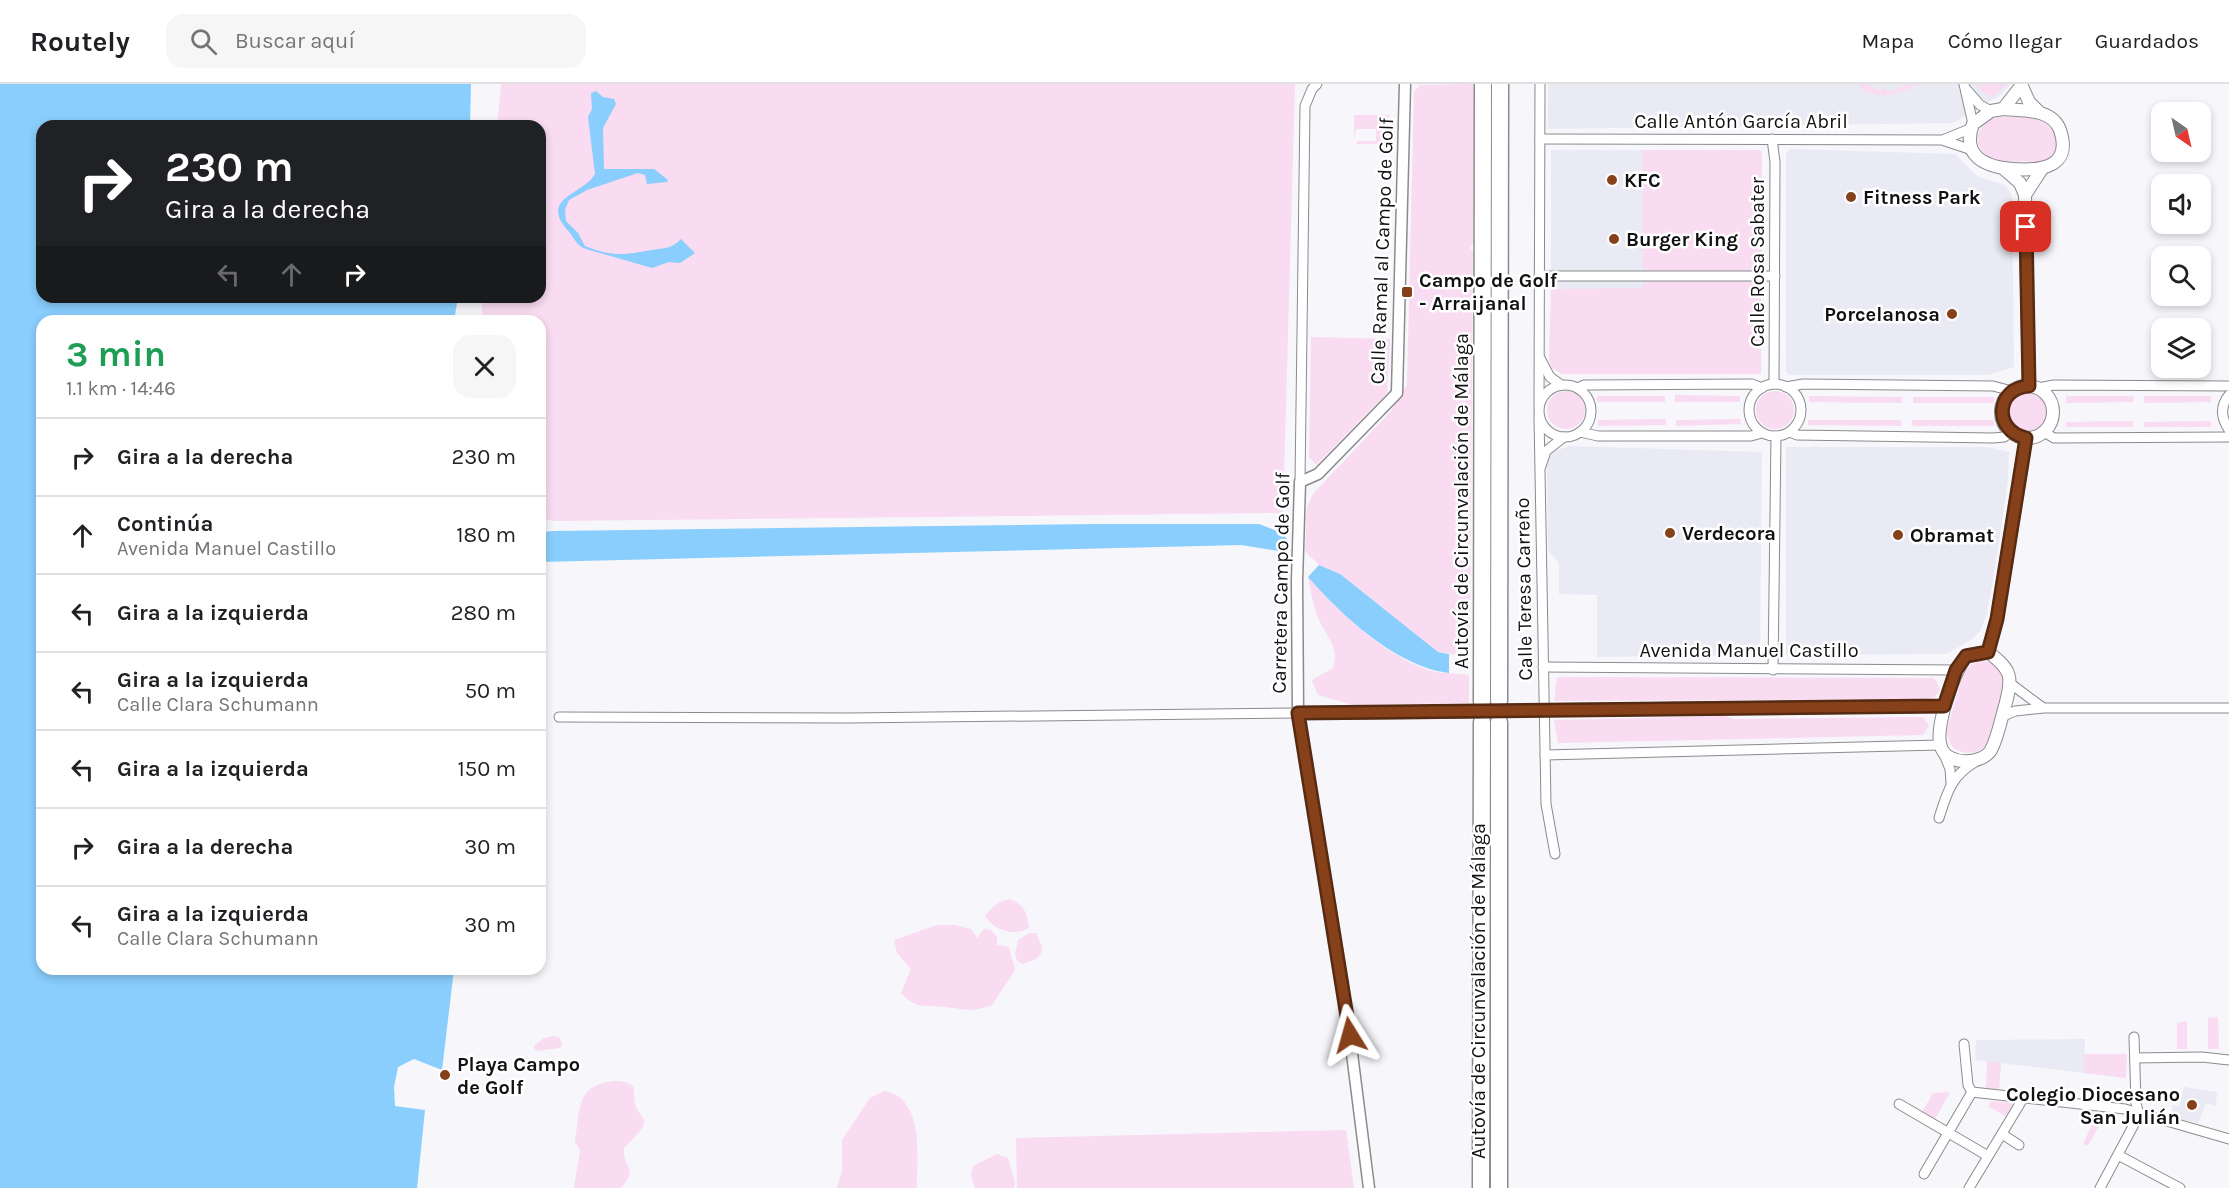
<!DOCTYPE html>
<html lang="es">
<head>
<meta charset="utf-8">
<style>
	body { margin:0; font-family:Karla,sans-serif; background:#f6f6f6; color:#202124; height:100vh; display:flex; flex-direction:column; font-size:22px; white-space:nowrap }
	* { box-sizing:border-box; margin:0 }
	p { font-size:20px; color:#757577 }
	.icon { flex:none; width:33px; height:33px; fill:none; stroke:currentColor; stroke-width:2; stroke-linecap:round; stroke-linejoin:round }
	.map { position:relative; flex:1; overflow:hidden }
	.drawer { position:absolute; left:36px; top:231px; width:510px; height:660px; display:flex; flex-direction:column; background:#fff; border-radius:18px; box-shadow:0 3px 9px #0003 }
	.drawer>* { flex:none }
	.hud { position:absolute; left:36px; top:36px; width:510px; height:183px; border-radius:18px; box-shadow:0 3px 9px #0003; background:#202124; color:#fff; overflow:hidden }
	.needle { width:39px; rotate:146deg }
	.tools { position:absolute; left:2151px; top:18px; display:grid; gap:12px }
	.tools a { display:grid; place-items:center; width:60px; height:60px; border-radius:12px; background:#fff; box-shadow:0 3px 9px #0003; font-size:30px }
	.pin { position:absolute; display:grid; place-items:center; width:51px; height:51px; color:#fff; margin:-26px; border-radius:12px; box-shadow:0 3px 9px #0006 }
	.me { position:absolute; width:66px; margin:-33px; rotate:352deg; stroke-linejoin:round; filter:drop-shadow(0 0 4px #0008) }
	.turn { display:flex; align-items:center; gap:21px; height:126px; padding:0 30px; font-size:27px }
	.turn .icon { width:78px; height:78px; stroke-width:2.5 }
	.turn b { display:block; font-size:42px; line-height:51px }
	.lanes { display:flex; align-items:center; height:57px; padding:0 30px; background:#0003; justify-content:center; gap:30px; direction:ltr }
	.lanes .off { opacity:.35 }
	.round { display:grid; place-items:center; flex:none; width:63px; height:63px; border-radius:18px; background:#f6f6f6 }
	.overview { display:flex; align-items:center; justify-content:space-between; height:102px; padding:0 30px }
	h1 { font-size:36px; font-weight:700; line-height:45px; color:#1e9e55 }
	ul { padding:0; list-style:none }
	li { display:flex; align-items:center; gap:18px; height:78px; padding:0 30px; border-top:2px solid #e0e0e0 }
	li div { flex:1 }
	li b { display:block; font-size:22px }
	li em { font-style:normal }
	header { display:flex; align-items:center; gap:36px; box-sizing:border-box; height:84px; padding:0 30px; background:#fff; border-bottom:2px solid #e0e0e0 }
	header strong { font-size:28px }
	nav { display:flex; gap:33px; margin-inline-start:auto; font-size:21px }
	.search { width:420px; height:54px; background:#f6f6f6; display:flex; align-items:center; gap:15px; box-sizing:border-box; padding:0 21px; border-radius:18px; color:#757577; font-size:22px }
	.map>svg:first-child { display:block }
	.built { fill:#eaeaf5 }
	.green { fill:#f9dbf2 }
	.water { fill:#89cefc }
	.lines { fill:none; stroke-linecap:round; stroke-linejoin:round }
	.minor-casing { stroke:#8b8b8f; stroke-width:11 }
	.tertiary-casing { stroke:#8b8b8f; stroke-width:13 }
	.secondary-casing { stroke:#8b8b8f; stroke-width:14 }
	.motorway-casing { stroke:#8b8b8f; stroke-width:19 }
	.minor { stroke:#fff; stroke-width:9 }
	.tertiary { stroke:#fff; stroke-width:10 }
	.secondary { stroke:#fff; stroke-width:12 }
	.motorway { stroke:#fff; stroke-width:16 }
	.secondary-bridge-casing { stroke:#8b8b8f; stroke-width:14; stroke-linecap:butt }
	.secondary-bridge { stroke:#fff; stroke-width:12 }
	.route-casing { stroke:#572a12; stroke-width:15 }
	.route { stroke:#86411b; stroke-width:10 }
	.poi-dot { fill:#86411b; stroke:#fff; stroke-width:2 }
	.labels { text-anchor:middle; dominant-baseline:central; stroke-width:5; stroke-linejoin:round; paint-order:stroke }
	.street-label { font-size:20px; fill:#111113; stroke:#fff }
	.poi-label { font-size:20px; font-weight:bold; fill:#111113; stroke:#fff; text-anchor:start }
</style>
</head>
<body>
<header>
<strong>Routely</strong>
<div class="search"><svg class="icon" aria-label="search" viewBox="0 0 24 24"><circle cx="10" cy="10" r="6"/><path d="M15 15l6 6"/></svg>Buscar aquí</div>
<nav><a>Mapa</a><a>Cómo llegar</a><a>Guardados</a></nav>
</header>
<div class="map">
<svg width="2229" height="1104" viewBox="0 0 2229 1104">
	<rect width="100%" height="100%" fill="#f6f6fb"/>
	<g class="built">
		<path d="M1548 0H2010V1L1999 12 1953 39 1548 45Z"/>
		<path d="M1790 65 1955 70 1978 93 2005 101 2012 111 2014 283 1988 291H1790L1786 288V70Z"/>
		<rect x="1551" y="66" width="92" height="139"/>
		<path d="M1569 362 1762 368 1760 571 1597 573V511L1559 510V479L1548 466 1547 378 1552 368Z"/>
		<path d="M1786 363H1988L2009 368 2008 396 1997 472 1987 530 1980 547 1971 556 1946 570 1786 571Z"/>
		<path d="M2085 955 2084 989 1975 976 1976 956Z"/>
		<path d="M2184 1003 2217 1008 2216 1022 2206 1019 2198 1039 2170 1032 2173 1021 2179 1022Z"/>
	</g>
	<g class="green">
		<path d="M501 0H1295L1283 429 554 437 540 434V237H482V213H540V42H497Z"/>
		<path d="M1474 0 1473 158 1470 164 1473 167 1470 572 1438 568 1340 490 1319 481 1305 467 1307 424 1313 410 1391 327 1407 301 1414 8 1420 1Z"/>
		<path d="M1857 0H1868L1876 6 1885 4 1887 8 1909 0H1920C1898 9 1877 20 1857 0Z"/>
		<path d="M1976 0H2008L1993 12 1985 10Z"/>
		<path d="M1354 31H1389V60H1356L1358 57H1376V45H1356L1354 56Z"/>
		<path d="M2000 33C2013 34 2035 31 2046 37 2066 49 2057 79 2034 78 2020 77 2000 79 1988 72 1968 60 1980 35 2000 33Z"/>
		<path d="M1643 66H1760L1762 69 1761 290H1562L1552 284 1549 275 1551 205 1643 204Z"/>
		<path d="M1311 253 1390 255 1387 309 1316 381 1309 373Z"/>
		<circle cx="1775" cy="326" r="19"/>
		<circle cx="1566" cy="326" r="19"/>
		<circle cx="2028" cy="328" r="19"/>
		<path d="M1675 311 1740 312V318H1675Z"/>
		<rect x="1597" y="312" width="68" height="6"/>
		<path d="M1809 312 1902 313V319L1809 318Z"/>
		<path d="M2066 312H2134L2133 318 2066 319Z"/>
		<path d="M2144 312H2211V318L2144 319Z"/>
		<rect x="1913" y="313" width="81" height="6"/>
		<path d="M1666 335V341L1598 342V336Z"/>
		<path d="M1740 335 1741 340 1676 342V336Z"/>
		<path d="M1808 336H1901V342L1808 341Z"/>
		<rect x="1912" y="336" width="82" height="6"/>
		<path d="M2133 337V343H2066V338Z"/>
		<path d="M2211 337V343H2144V338Z"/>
		<path d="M1308 493C1339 529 1383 570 1428 586 1440 590 1456 589 1469 591V619L1353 621 1318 611 1312 596 1333 584C1340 564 1327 553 1319 536 1313 523 1311 507 1308 493Z"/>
		<path d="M1977 577C2017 576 2002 611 1995 634 1992 643 1991 658 1983 664 1973 672 1961 669 1952 663L1946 648 1964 587Z"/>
		<path d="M1557 593 1932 594 1936 596 1940 606 1935 613 1929 615 1554 617Z"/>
		<path d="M1725 632 1734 635 1920 633 1924 634 1929 642 1923 651 1558 659 1554 636Z"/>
		<path d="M1009 815C1024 820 1027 828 1029 844 1015 853 992 846 985 831L998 819Z"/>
		<path d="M937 841H954L971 845 977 854 984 845 991 846 997 853V861L1009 863 1015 886 992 921C971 929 965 925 945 923 923 920 918 927 901 909L911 885 897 869 894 856Z"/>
		<path d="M1030 849H1036L1042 862 1041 870 1036 875 1023 880 1017 877 1015 870 1018 856Z"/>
		<path d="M2218 933 2219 965H2208V934Z"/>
		<path d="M2187 937V965H2177V939Z"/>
		<path d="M554 952 560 954 562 961 560 964 535 967 534 962 544 954Z"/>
		<path d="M2084 970H2127L2126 994 2084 989Z"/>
		<path d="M1987 977 2001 979 1999 1007 1986 1006Z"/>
		<path d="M615 997C643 999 630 1007 636 1023 638 1028 642 1033 645 1037L641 1046 624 1064C622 1085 640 1083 621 1104H574L580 1066 575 1058C581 1024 575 1001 615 997Z"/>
		<path d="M884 1007C925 1014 917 1074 917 1104H837L842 1087V1056L870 1014Z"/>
		<path d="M1950 1008 1934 1037 1921 1030 1933 1009Z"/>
		<path d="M1991 1017 2014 1019 2007 1033 1988 1022Z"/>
		<path d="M2099 1026 2107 1028 2088 1062 2083 1060Z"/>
		<path d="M1346 1046 1354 1104H1017L1016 1054Z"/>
		<path d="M997 1070 1008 1074 1015 1098 1014 1104H975L971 1092 973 1082Z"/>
	</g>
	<g class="water">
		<path d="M0 0H471L470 42H42V213H458L454 237H42V885H454L442 986 414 975 398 983 394 1003 395 1022 425 1026 417 1104H0Z"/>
		<path d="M596 7 603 13 614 15 616 20 603 44 604 85H654L668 96 667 98 647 100 645 91 638 89 587 106 569 116 565 126 566 137 578 149 585 162C612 173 624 171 652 166 665 164 673 164 681 155L695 169 680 179 669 178 652 184 586 165C577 162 575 155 569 148 538 113 582 112 595 90L588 33 592 25 591 9Z"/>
		<path d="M1098 440H1259L1283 449 1288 457 1279 467 1241 461 540 478V448L554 447Z"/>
		<path d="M1319 481 1340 490 1438 568 1449 570V589C1397 583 1341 531 1308 493Z"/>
	</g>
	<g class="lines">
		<g class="minor-casing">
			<g id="minor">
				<path d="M1964 0 1973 40"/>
				<path d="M1967 6 1980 21 1991 27"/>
				<path d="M1540 55 1942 56 1972 66"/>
				<path d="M1772 55 1775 78 1774 300"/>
				<path d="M1945 55 1972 44"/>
				<path d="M1539 192H1775"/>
				<path d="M1540 274 1550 293 1561 301"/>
				<circle cx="1775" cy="326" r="26"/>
				<circle cx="1565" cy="327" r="26"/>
				<path d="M1786 303 1803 300 1993 302 2012 307"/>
				<path d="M1578 304 1584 301 1752 300 1762 304"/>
				<path d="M2038 304 2054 301 2229 302"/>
				<path d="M2229 311C2220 322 2221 334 2229 346"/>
				<path d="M1539 322 1540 0"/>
				<path d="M1539 332 1546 720 1555 770"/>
				<path d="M1580 348 1598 352H1751L1762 349"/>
				<path d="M1790 348 1797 351 1993 354 2004 353 2011 348"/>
				<path d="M2044 348 2054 354 2229 353"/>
				<path d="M1541 382 1546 367 1564 353"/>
				<path d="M1300 398 1305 22 1312 5 1317 0"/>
				<path d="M1543 583 1956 586"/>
				<path d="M1773 586 1776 352"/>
				<path d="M2011 600 2042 623"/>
				<path d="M559 633 849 634 1298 629"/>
				<path d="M2001 633 2015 627 2044 624H2229"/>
				<path d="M1943 668 1950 685 1951 699"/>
				<path d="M1545 671 1940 661"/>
				<path d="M1939 734C1947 709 1951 692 1975 678"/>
				<path d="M2134 953 2136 1019 2139 1031"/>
				<path d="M1964 960 1968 1001 1972 1008 2125 1025 2229 1055"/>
				<path d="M2135 974 2202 973 2229 976"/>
				<path d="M1899 1020 1988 1072"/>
				<path d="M2002 1050 2019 1061"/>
				<path d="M2118 1071 2180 1104"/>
				<path d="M1924 1090 1972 1008"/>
				<path d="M1969 1104 2024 1013"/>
				<path d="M2100 1104 2139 1031"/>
			</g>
		</g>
		<g class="tertiary-casing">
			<path id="tertiary" d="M1369 1104 1347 930 1298 629 1297 497 1300 398 1318 390 1397 309 1405 0"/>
		</g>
		<g class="secondary-casing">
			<g id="secondary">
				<path d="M2021 0 2029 18 2039 28"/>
				<path d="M2003 25C2023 27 2052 24 2060 46 2073 84 2039 87 2013 85 1985 83 1961 72 1973 40L1991 27Z"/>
				<path d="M2003 25 2021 2"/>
				<path d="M2003 84 2020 99 2025 111 2029 302"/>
				<path d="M2025 111 2042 85"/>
				<circle cx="2027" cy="328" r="26"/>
				<path d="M1988 568C2012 586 2013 593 2005 622 2001 635 1998 653 1991 666 1982 681 1947 682 1941 663 1934 644 1954 589 1966 572Z"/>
				<path d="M1988 568 1997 535 2026 354"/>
				<path d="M1554 626 1944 622"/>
				<path d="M1298 629 1445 628"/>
			</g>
		</g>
		<g class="motorway-casing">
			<g id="motorway">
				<path d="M1499 617 1500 0"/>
				<path d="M1482 618 1483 0"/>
				<path d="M1481 1104 1482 638"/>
				<path d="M1499 1104V638"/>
			</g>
		</g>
		<use href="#minor" class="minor"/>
		<use href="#tertiary" class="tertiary"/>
		<use href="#secondary" class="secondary"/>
		<use href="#motorway" class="motorway"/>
		<g class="secondary-bridge-casing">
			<path id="secondary-bridge" d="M1445 628 1554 626"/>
		</g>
		<use href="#secondary-bridge" class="secondary-bridge"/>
	</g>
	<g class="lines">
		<g class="route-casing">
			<path id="route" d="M1350 951 1298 629 1944 622 1956 586 1966 572 1988 568 1997 535 2026 354C1993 347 1995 304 2029 302L2026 143"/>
		</g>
		<use href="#route" class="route"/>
	</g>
	<g class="poi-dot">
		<circle cx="1612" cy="96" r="6"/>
		<circle cx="1851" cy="113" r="6"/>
		<circle cx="1614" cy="155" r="6"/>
		<rect x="1401" y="202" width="12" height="12" rx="3"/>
		<circle cx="1952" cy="230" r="6"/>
		<circle cx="1670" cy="449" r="6"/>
		<circle cx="1898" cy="451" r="6"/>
		<circle cx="445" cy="991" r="6"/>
		<circle cx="2192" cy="1021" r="6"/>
	</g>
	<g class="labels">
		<g class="street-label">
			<text x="1741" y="37">Calle Antón García Abril</text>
			<text transform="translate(1382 167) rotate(-88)">Calle Ramal al Campo de Golf</text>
			<text transform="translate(1757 178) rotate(-90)">Calle Rosa Sabater</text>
			<text transform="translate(1461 417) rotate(-90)">Autovía de Circunvalación de Málaga</text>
			<text transform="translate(1281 499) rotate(-89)">Carretera Campo de Golf</text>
			<text transform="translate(1524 505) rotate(-91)">Calle Teresa Carreño</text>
			<text x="1749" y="566">Avenida Manuel Castillo</text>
			<text transform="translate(1478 907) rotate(-90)">Autovía de Circunvalación de Málaga</text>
		</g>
		<g class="poi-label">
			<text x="1624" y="96">KFC</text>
			<text x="1863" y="113">Fitness Park</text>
			<text x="1626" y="155">Burger King</text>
			<text x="1419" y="196">Campo de Golf<tspan x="1419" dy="23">- Arraijanal</tspan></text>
			<text x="1940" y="230" text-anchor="end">Porcelanosa</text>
			<text x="1682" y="449">Verdecora</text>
			<text x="1910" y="451">Obramat</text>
			<text x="457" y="980">Playa Campo<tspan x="457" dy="23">de Golf</tspan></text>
			<text x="2180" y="1010" text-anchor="end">Colegio Diocesano<tspan x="2180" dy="23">San Julián</tspan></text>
		</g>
	</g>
</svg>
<div class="tools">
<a><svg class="needle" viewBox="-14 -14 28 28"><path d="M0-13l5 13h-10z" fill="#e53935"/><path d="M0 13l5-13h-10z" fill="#757577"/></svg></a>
<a><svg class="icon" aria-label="sound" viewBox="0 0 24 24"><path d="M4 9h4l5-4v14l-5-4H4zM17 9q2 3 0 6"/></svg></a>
<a><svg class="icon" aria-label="search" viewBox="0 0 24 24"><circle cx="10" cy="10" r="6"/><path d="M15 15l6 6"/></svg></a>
<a><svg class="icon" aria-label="layers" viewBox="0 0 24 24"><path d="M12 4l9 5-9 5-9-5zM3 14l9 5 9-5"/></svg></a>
</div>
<div class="pin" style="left:2026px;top:143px;background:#d93025"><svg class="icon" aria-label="arrive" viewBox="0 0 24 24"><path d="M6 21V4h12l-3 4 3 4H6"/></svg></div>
<svg class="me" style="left:1350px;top:951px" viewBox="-20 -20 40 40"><path d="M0-17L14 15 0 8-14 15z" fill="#86411b" stroke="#fff" stroke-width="4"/></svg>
<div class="hud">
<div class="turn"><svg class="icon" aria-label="right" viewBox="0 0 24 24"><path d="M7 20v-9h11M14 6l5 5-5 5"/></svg><div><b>230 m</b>Gira a la derecha</div></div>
<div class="lanes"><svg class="icon off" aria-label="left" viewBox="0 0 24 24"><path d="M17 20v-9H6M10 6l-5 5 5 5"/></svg><svg class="icon off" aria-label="ahead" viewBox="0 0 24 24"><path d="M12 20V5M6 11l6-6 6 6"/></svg><svg class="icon" aria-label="right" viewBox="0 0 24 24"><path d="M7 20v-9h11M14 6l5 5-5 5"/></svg></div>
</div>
<section class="drawer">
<div class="overview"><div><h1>3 min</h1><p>1.1 km · 14:46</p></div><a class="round"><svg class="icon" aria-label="close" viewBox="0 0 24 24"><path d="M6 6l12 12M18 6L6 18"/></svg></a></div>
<ul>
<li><svg class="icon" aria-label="right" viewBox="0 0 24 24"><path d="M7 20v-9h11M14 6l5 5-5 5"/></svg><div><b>Gira a la derecha</b></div><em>230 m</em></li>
<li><svg class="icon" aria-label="ahead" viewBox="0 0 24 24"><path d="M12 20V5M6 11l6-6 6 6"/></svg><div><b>Continúa</b><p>Avenida Manuel Castillo</p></div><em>180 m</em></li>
<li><svg class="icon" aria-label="left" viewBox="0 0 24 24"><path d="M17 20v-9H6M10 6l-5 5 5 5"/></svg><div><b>Gira a la izquierda</b></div><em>280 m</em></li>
<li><svg class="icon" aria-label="left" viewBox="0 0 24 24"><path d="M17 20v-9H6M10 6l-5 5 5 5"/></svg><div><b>Gira a la izquierda</b><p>Calle Clara Schumann</p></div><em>50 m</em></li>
<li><svg class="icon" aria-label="left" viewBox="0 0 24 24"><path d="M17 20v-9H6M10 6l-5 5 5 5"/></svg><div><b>Gira a la izquierda</b></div><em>150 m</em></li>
<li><svg class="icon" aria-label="right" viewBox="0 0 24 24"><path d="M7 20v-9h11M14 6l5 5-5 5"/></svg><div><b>Gira a la derecha</b></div><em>30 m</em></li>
<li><svg class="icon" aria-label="left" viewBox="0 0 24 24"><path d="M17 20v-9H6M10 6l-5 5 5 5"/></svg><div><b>Gira a la izquierda</b><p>Calle Clara Schumann</p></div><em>30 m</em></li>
</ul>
</section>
</div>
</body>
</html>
